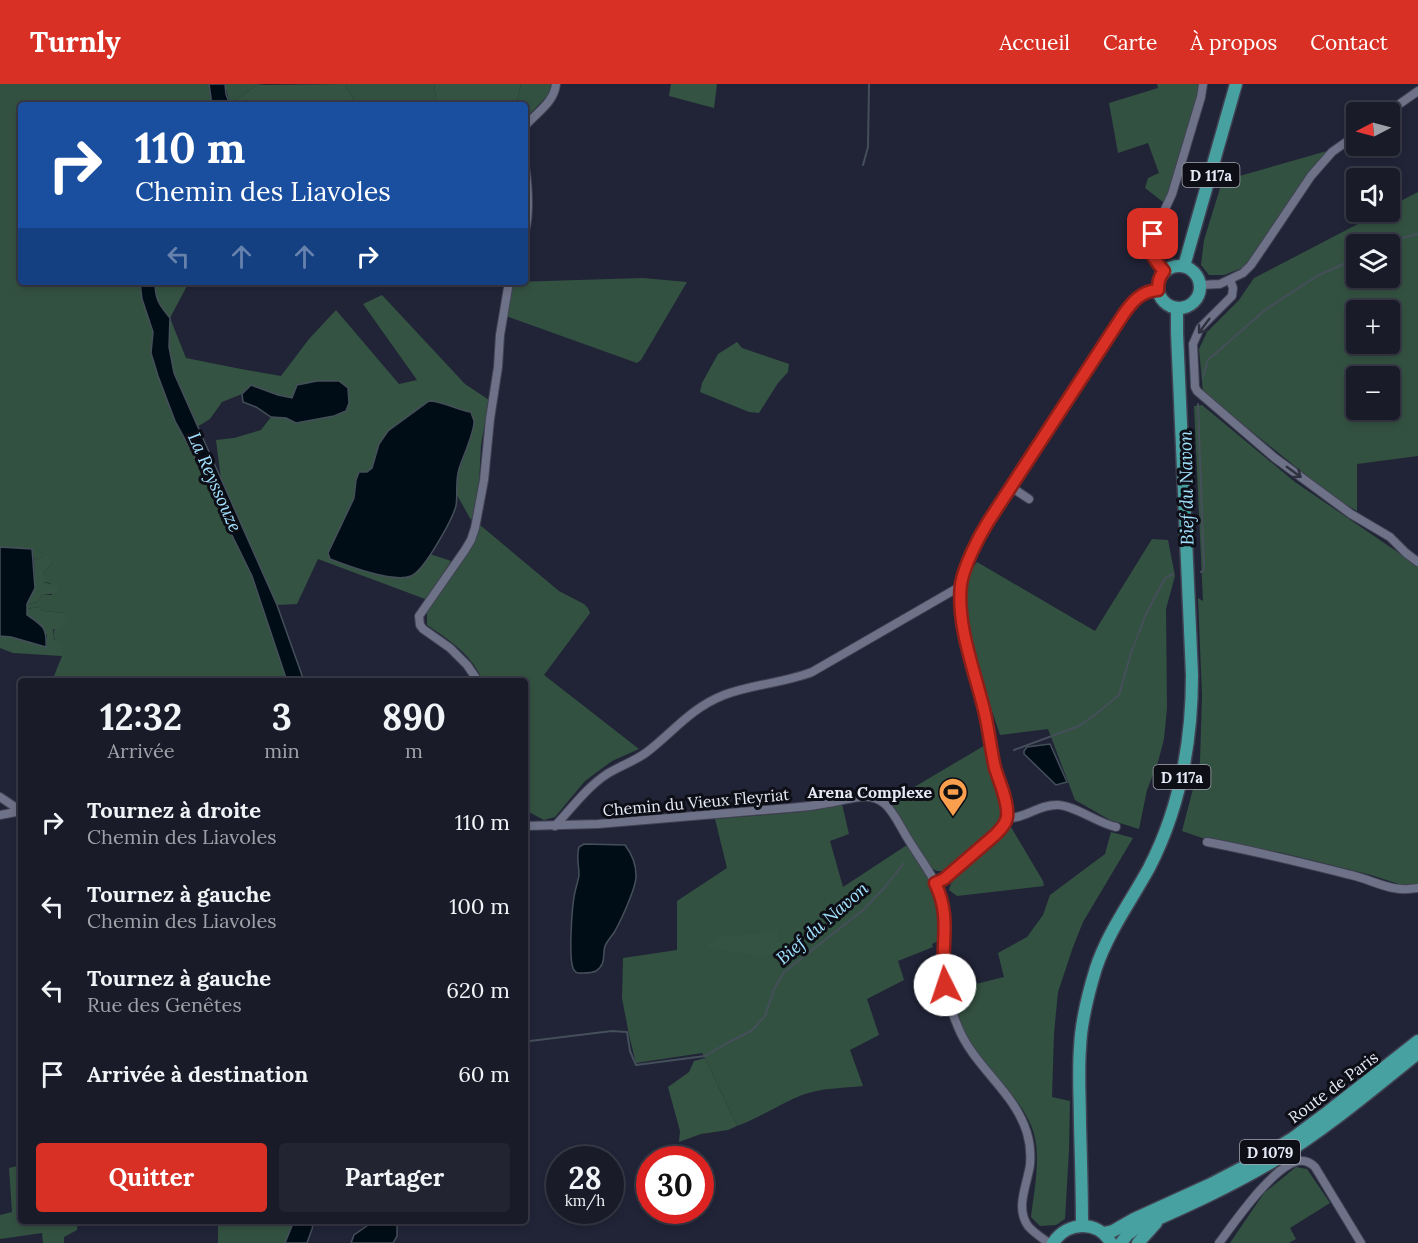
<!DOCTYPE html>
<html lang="fr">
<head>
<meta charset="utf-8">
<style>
	body { margin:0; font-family:Lora,serif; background:#222431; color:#f1f3f6; height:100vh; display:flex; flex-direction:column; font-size:22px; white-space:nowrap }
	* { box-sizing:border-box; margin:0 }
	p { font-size:20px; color:#9fa1a8 }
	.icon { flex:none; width:33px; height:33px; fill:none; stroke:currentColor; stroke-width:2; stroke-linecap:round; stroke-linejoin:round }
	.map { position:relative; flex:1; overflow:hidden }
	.drawer { position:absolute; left:18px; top:594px; width:510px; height:546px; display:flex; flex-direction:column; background:#191b29; border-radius:6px; box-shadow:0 3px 9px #0003,0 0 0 2px #373946 }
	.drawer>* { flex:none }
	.banner { position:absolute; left:18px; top:18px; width:510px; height:183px; border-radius:6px; box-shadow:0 3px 9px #0003,0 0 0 2px #373946; background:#1a4fa0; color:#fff; overflow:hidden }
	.needle { width:39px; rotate:264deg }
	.buttons { position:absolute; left:1346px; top:18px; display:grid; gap:12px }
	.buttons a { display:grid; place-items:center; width:54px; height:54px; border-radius:6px; background:#191b29; box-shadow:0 3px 9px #0003,0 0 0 2px #373946; font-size:30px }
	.speed { position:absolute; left:546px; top:1062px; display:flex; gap:12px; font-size:30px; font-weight:700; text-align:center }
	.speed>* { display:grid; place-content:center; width:78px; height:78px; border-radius:50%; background:#191b29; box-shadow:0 3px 9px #0003,0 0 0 2px #373946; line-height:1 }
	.speed small { font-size:15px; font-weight:400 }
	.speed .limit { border:9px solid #d22; background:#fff; color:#111 }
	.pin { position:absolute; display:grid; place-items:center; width:51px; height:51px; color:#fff; margin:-26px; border-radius:12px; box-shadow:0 3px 9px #0006 }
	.me { position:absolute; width:66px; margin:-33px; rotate:356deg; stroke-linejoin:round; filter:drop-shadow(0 0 4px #0008) }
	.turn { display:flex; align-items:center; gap:21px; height:126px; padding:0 18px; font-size:27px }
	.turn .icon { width:78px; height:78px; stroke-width:2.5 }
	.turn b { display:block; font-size:42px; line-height:51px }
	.lanes { display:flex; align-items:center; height:57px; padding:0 18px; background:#0003; justify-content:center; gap:30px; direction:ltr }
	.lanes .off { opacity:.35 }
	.eta { display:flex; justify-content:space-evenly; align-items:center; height:102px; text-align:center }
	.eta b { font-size:36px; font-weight:700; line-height:42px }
	.action { display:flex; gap:12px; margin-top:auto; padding:12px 18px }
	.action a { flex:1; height:69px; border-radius:6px; background:#d93025; color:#fff; font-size:24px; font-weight:700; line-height:69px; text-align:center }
	.action a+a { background:#222431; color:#f1f3f6 }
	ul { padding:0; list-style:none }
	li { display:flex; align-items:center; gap:18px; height:84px; padding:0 18px }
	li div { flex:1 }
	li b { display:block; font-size:22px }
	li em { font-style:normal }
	header { display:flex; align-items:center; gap:36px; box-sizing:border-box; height:84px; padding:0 30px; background:#d93025; color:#fff }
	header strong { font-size:28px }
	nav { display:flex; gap:33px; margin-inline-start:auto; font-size:21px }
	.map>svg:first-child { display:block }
	.green { fill:#335141; fill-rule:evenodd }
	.forest { fill:#345342 }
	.water { fill:#000d17; stroke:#454f5a; stroke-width:1.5 }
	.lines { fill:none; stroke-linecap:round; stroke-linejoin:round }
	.stream { stroke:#454f5a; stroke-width:2 }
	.minor-casing { stroke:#404252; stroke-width:10 }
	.primary-casing { stroke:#404252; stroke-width:15 }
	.minor { stroke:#6e7288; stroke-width:8 }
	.primary { stroke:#48a1a1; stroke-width:12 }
	.oneway { stroke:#2f313e }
	.route-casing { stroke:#8d1f18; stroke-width:15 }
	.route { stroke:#d93025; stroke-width:10 }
	.labels { text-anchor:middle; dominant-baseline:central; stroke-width:6; stroke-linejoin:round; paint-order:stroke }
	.shield { fill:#0d0e16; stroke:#a5a7b3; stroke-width:1.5 }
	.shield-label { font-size:15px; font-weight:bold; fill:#e6e9f6 }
	.poi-label { font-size:16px; font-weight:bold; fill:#e6e9f6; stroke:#0d0e16; text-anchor:end }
	.street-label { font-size:16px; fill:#e6e9f6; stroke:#0d0e16 }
	.water-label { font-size:18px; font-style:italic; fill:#a2e2ff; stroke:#0d0e16 }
</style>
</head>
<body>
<header>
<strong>Turnly</strong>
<nav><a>Accueil</a><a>Carte</a><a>À propos</a><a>Contact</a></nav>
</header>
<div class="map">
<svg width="1418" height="1159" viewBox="0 0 1418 1159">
	<rect width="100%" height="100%" fill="#212437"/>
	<g class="green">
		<path d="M0 0H209L212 21H21V198H140L142 215 153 248 151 269 158 292 175 337 212 404 227 441 252 492 287 597H52L62 572C51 550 50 549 65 529L43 527 38 523 27 525V520L37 518 42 511H52L50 499 43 498V489L52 479 43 473 34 476 32 465 0 463Z"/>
		<path d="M225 0H266L257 1 230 20Z"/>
		<path d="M345 0H434L437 21H357Z"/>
		<path d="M521 0H551L550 9 525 35V21H516Z"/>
		<path d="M1157 0H1200V5L1170 107 1165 117 1163 118 1145 104 1148 94 1159 89 1148 59 1118 69 1109 19 1158 4Z"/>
		<path d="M1327 67 1300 102 1254 171 1242 184 1224 191H1209L1201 181 1204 156 1226 85 1236 93Z"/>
		<path d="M1418 108V372L1357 380V427L1333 413 1203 308 1199 265 1207 248 1239 216 1254 194 1381 128H1389V123ZM1356 160H1389V194H1356ZM1356 226H1389V260H1356ZM1356 292H1389V326H1356Z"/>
		<path d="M643 194 687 198 641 276 637 279 506 232 513 198Z"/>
		<path d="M1202 321 1295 398 1418 482V801L1405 802 1371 791 1283 769 1205 755 1182 747 1200 678 1202 611 1198 514 1203 517 1194 322Z"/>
		<path d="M480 441 559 507 584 520 588 524 590 529 544 591 639 665 612 677 585 697 555 733 544 736 525 726V597H483C471 570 451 557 427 541V527L470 464Z"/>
		<path d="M1152 455 1168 456 1175 492 1166 525 1167 624 1164 655 1158 678 1147 706 1139 745 1110 736 1075 716 1048 645 1000 651 983 600 966 530 963 509 967 491 977 478 1095 547Z"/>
		<path d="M987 660 1002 728 1043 797 1044 802 957 812 949 806 953 793 946 787H937L931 784 911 754 889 718Z"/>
		<path d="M842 720 849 750 830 757 843 803 907 761C920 782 936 802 941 826 943 836 942 845 942 855L932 860 933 863 898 877 904 896 867 915 879 951 850 966 863 1002C843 1004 821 1004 802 1011 779 1020 760 1034 737 1042L705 974 702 969 636 979 629 951 622 914 623 874 677 866V817L727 784 715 735 800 728Z"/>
		<path d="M1111 748 1133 754 1083 838 1073 863 1058 908 1054 949 1052 1013 1070 1017 1069 1066 1065 1135 1056 1141 1040 1142 1031 1133C1034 1108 1040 1080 1035 1054 1028 1021 995 994 975 966 962 948 957 927 951 906L1004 893 998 869 1027 853 1043 831 1050 811 1105 770Z"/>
		<path d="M21 1081V1137H78L77 1146 64 1153V1159H43L42 1149 0 1155V1131L12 1128 9 1084Z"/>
		<path d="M1296 1083 1307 1085 1330 1119 1290 1144 1296 1155 1289 1159H1230L1264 1109Z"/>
		<path d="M218 1137H294L285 1159H218Z"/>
	</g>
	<g class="forest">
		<path d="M345 0 357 21 230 20 257 1Z"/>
		<path d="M434 0H521L516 21H437Z"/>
		<path d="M671 0H717L714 24 669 12Z"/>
		<path d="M155 198H189L170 234 186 274 241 285 281 292 309 255 336 226 399 300 417 296 363 220 382 211 465 300 489 316 481 361 478 419 471 436 457 411V399L459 386 465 371 474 337 471 328C457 326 443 317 429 317L388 347 372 384 367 388H359C354 401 355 411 351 424L424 480 430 470 451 477 437 500 425 515 318 475 297 520 277 521 221 395 216 356 234 354 261 346 271 333 286 334 297 339 292 314 278 311 251 301 242 310 222 318 210 335 197 343 174 289 169 263 170 234C159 221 155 215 155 198Z"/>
		<path d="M737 258 742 264 789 280 788 288 778 299 759 329 749 328 700 308 702 299 718 270Z"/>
		<path d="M48 471 52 479 43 489V498L58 502 59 509 42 511 37 518 27 520 35 504 34 476Z"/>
		<path d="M38 523 43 527 65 529 69 536 59 545H53L54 556 60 558 62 572 13 569 0 564V552L11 553 46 563 47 551 27 531V525Z"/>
		<path d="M778 847 781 870 756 872 705 863 718 853Z"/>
		<path d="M705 974 737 1042 728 1046 701 1050 679 1058 680 1047 668 1003 689 988 694 977Z"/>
	</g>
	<g class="water">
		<path d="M209 0H225L226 10 230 21H212Z"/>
		<path d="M140 198H155C155 215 159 221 170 234L169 263 174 289 277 521 304 597H287L252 492 227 441 212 404 175 337 158 292 151 269 153 248 142 215Z"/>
		<path d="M317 297H339L348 304 349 319 346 327 334 332 296 339 286 334 271 333 256 323 243 318 242 310 251 301 278 311 292 314 297 301Z"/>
		<path d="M429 317C443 317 457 326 471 328 471 329 474 336 474 337 475 347 462 375 459 385 455 398 458 410 456 422 452 436 424 487 411 492 393 499 348 482 330 475L328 469 354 414 356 396 359 388H367L372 384 379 360 388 347Z"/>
		<path d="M0 463 32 465 35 504 27 520V531C43 542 47 543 46 563L11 553 0 552Z"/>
		<path d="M1050 660 1067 698 1056 701 1024 670V667L1027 663Z"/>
		<path d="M584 760 625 761C631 769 636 780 636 791 637 802 621 836 615 847 612 852 607 857 605 862 602 871 607 879 596 887 592 889 587 889 583 889 578 889 577 890 574 886 568 878 572 825 574 813 575 806 578 798 579 791 579 781 576 773 579 763Z"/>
		<path d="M294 1137H314L312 1145 307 1159H285Z"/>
		<path d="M374 1137H394L397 1140V1152L393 1159H351L354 1151Z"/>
	</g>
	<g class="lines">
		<g class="stream">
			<path d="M863 81 868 63 869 0"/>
			<path d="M1378 160 1418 150"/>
			<path d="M1203 293 1208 276 1265 226 1317 192 1350 177 1356 173"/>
			<path d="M1198 320 1204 484 1203 487 1201 488"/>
			<path d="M1014 666 1079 642 1096 630 1119 611 1131 569 1146 530 1165 494 1173 490"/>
			<path d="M525 958 530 957 612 947 627 948 630 967 636 981 705 972 731 957 751 947 765 932 774 905 784 888 862 827 886 802 904 779"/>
		</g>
		<g class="minor-casing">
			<g id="minor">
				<path d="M1388 28 1418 7"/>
				<path d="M525 42C536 29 554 19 556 0"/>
				<path d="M525 81C528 102 530 127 525 148"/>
				<path d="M1164 187C1156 178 1149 171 1150 158L1172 110 1201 13 1203 0"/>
				<path d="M1230 196 1233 204 1232 212 1200 244 1193 260 1195 303 1197 307 1275 374 1351 430 1390 453 1406 469 1418 478"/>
				<path d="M1200 201 1220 200 1243 189 1251 181 1268 156 1311 92 1332 68 1356 51"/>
				<path d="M1011 403 1029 415"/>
				<path d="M478 597 467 581 450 564 423 545 420 541 419 532 465 466 471 456 475 444 484 396 490 335 498 283 500 251 509 198"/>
				<path d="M0 713 21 727"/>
				<path d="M0 731 21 727"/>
				<path d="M1007 734C1025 735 1039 720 1058 721 1076 722 1097 739 1116 743"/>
				<path d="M525 742 598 740 789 724C804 723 819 721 834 718 846 716 858 711 870 713 876 714 881 716 886 721 895 730 901 744 908 755 920 775 937 796 943 818 948 838 943 858 943 877 942 899 950 924 958 943 974 983 1015 1008 1027 1049 1030 1059 1031 1070 1030 1081 1027 1101 1015 1124 1028 1142 1034 1149 1042 1154 1049 1159"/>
				<path d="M555 742C571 725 587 703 607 690 620 682 635 677 647 668 674 647 691 624 724 611 753 600 784 599 812 588L961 502"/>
				<path d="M1207 758C1256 767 1303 779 1351 791 1376 797 1391 809 1418 804"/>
				<path d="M935 799 944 795 995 751C1000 746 1006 740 1007 733 1009 719 999 697 996 684 991 666 989 648 985 630 976 590 956 542 961 500 964 482 979 454 988 438L1130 220C1139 212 1146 206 1158 206"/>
				<path d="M1219 1159C1234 1139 1273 1082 1298 1077 1305 1076 1310 1078 1315 1083L1361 1159"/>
			</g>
		</g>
		<g class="primary-casing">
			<g id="primary">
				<circle cx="1179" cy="203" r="21"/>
				<path d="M1184 182 1236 0"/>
				<path d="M1082 1141C1082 1108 1081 1075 1080 1041 1080 1016 1078 990 1080 964 1081 937 1088 910 1096 884 1108 848 1131 817 1149 784 1180 724 1192 658 1192 591L1177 249V224"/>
				<path d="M1104 1149 1113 1147 1134 1135 1211 1100 1259 1075 1293 1054 1329 1027 1418 957"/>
				<path d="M1053 1159C1067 1137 1098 1136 1111 1159"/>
				<path d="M1121 1159 1127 1151 1135 1145C1183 1124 1230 1103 1275 1076 1326 1045 1372 1006 1418 969"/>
				<path d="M1138 1159 1156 1139"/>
			</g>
		</g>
		<use href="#minor" class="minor"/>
		<use href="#primary" class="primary"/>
	</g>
	<defs><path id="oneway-shaft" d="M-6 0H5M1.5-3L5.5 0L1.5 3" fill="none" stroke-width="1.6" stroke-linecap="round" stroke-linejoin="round" transform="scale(1.5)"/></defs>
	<g class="oneway">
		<use href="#oneway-shaft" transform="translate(1204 242) rotate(127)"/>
		<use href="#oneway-shaft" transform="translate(1294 388) rotate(36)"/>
	</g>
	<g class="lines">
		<g class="route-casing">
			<path id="route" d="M945 901C939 863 953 836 935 799L944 795 995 751C1000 746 1006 740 1007 733 1009 719 999 697 995 684 991 666 989 648 985 630 976 590 956 542 961 500 964 482 978 454 988 438L1123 231C1132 218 1141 207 1158 206 1158 198 1159 193 1164 187 1153 174 1147 168 1153 150"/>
		</g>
		<use href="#route" class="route"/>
	</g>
	<defs>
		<g id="stadium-pin" transform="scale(1.5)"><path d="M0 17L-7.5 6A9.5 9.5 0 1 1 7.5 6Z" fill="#f99f4d" stroke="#0d0e16"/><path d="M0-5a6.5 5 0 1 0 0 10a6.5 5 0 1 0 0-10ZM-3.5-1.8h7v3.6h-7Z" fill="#111"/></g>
	</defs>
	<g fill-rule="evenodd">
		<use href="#stadium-pin" x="953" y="708"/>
	</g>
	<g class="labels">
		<g class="shield">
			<rect x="1182.5" y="79" width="57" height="24" rx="4.5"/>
			<rect x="1153.5" y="681" width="57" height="24" rx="4.5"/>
			<rect x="1240" y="1056" width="60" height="24" rx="4.5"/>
		</g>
		<g class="shield-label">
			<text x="1211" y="91">D 117a</text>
			<text x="1182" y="693">D 117a</text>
			<text x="1270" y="1068">D 1079</text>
		</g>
		<g class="poi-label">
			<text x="932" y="708">Arena Complexe</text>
		</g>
		<g class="street-label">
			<text transform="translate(696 718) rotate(-5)">Chemin du Vieux Fleyriat</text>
			<text transform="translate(1333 1003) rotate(-37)">Route de Paris</text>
		</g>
		<g class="water-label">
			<text transform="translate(215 398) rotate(66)">La Reyssouze</text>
			<text transform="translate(1186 404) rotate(-91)">Bief du Navon</text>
			<text transform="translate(822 839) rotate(-41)">Bief du Navon</text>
		</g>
	</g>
</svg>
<div class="buttons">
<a><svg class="needle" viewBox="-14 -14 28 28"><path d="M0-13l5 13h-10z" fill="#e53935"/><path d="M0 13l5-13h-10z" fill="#9fa1a8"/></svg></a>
<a><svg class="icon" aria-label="sound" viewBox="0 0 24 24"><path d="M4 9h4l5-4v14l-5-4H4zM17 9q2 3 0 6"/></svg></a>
<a><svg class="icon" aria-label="layers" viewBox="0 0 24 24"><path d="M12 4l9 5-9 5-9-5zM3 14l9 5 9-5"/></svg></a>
<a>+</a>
<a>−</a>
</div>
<div class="speed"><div>28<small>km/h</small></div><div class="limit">30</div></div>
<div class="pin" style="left:1153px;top:150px;background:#d93025"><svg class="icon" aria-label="arrive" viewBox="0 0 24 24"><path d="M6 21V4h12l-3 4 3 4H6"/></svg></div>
<svg class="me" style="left:945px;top:901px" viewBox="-20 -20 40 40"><circle r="19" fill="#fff"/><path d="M0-13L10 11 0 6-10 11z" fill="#d93025"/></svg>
<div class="banner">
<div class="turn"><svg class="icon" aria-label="right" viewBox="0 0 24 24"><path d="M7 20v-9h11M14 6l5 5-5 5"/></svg><div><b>110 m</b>Chemin des Liavoles</div></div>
<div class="lanes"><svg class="icon off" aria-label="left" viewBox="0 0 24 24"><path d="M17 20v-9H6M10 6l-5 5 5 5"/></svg><svg class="icon off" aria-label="ahead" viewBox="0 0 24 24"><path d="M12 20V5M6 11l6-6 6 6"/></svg><svg class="icon off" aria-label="ahead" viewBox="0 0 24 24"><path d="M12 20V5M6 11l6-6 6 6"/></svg><svg class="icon" aria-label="right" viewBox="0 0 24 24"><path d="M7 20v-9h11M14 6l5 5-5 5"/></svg></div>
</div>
<section class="drawer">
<div class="eta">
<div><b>12:32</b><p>Arrivée</p></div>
<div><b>3</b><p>min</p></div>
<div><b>890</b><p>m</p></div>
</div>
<ul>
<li><svg class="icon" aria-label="right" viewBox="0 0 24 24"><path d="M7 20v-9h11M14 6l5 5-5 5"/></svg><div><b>Tournez à droite</b><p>Chemin des Liavoles</p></div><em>110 m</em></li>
<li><svg class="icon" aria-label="left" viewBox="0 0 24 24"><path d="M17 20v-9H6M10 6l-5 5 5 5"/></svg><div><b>Tournez à gauche</b><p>Chemin des Liavoles</p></div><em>100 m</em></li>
<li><svg class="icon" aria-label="left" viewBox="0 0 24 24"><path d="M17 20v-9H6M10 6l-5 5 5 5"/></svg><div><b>Tournez à gauche</b><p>Rue des Genêtes</p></div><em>620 m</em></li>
<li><svg class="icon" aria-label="arrive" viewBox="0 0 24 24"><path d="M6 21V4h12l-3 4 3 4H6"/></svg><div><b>Arrivée à destination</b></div><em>60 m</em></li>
</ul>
<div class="action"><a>Quitter</a><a>Partager</a></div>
</section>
</div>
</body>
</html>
